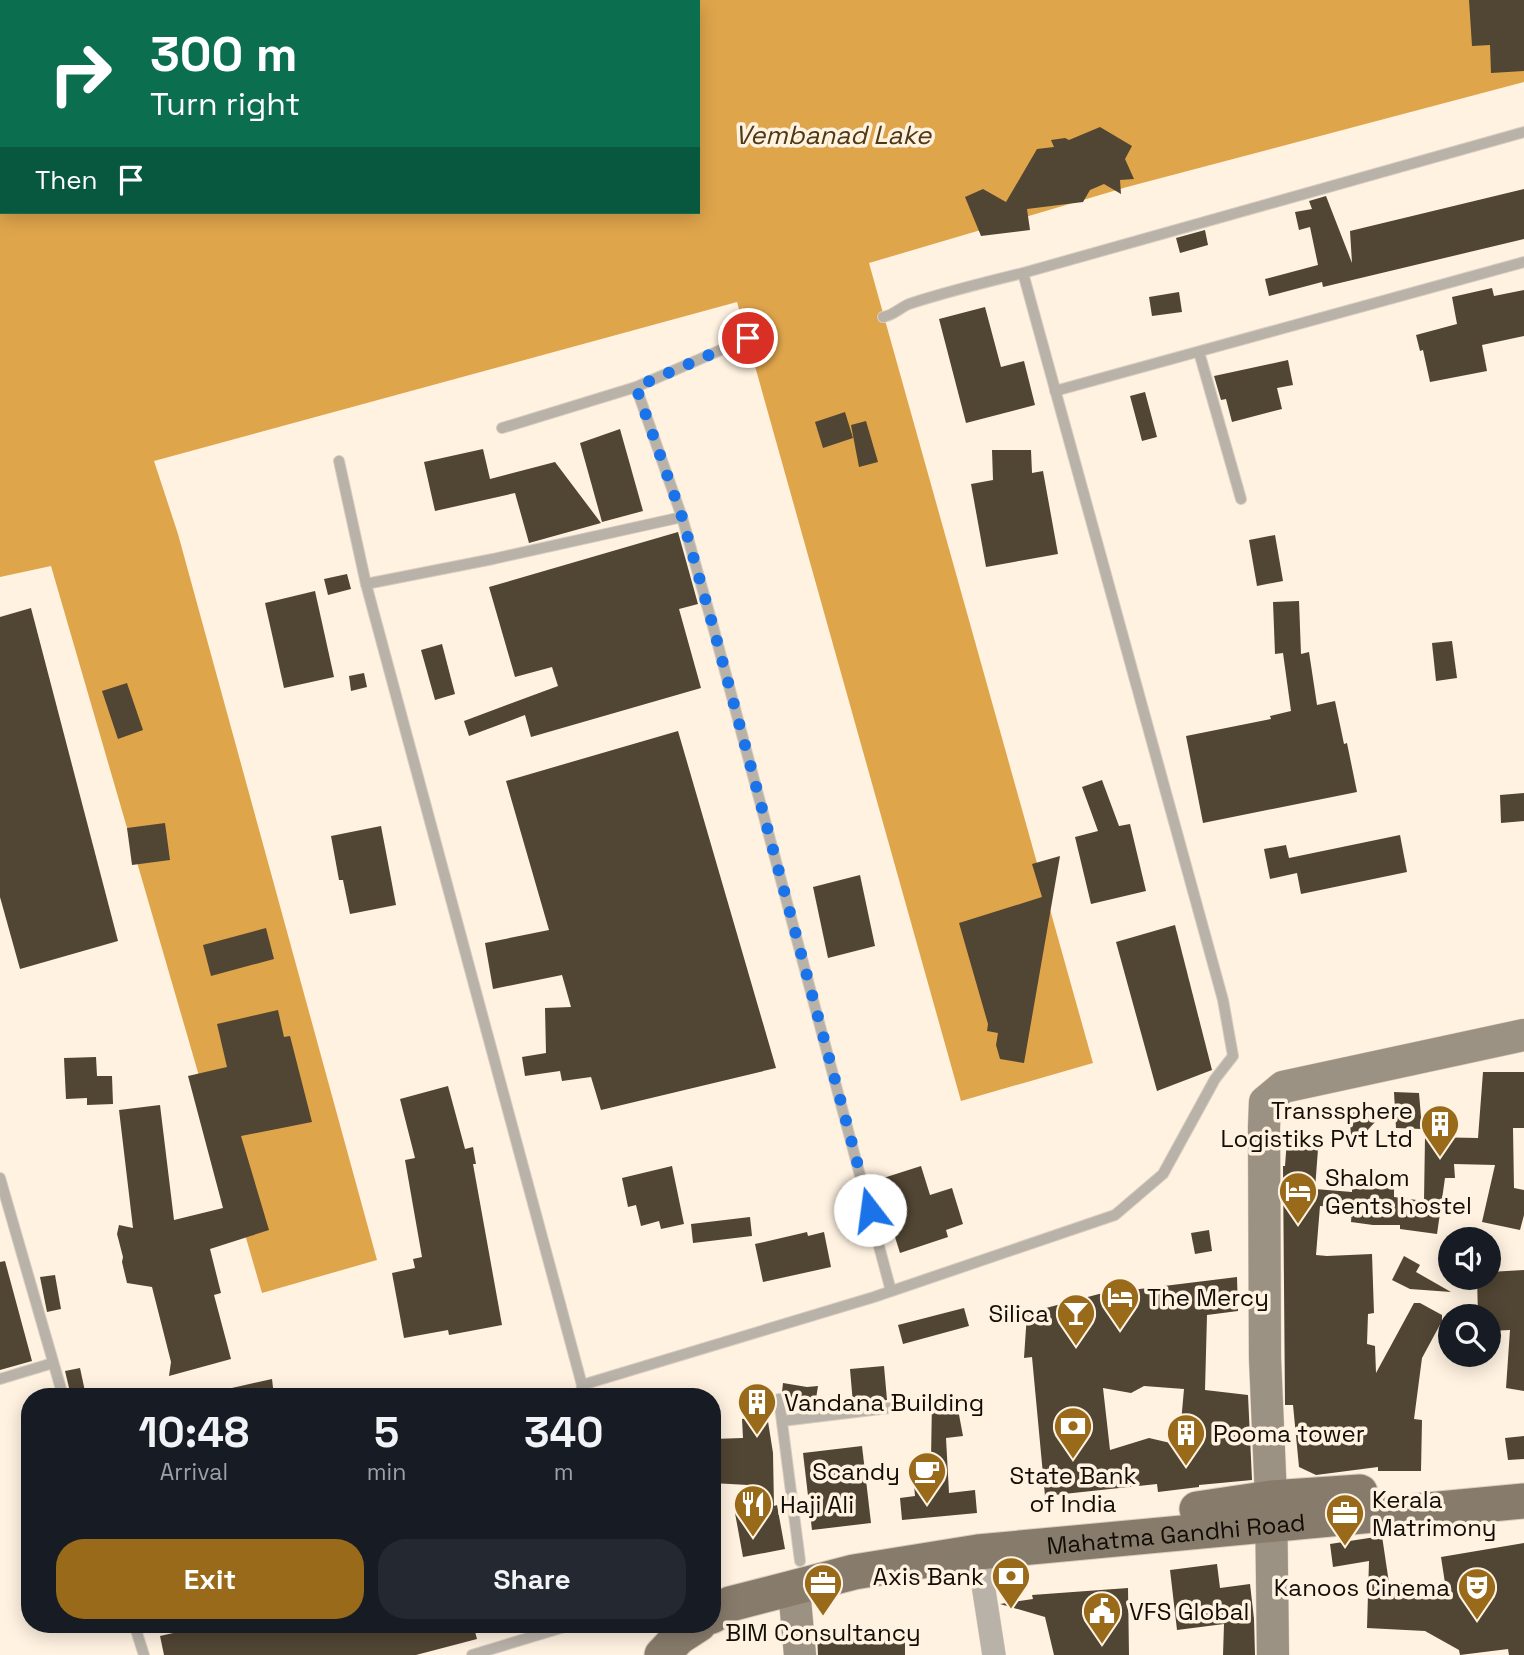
<!DOCTYPE html>
<html lang="en">
<head>
<meta charset="utf-8">
<style>
	body { margin:0; font-family:"Space Grotesk",sans-serif; background:#242831; color:#f1f3f6; height:100vh; display:flex; flex-direction:column; font-size:26px; white-space:nowrap }
	* { box-sizing:border-box; margin:0 }
	p { font-size:23px; color:#9ea1a6 }
	.icon { flex:none; width:38px; height:38px; fill:none; stroke:currentColor; stroke-width:2; stroke-linecap:round; stroke-linejoin:round }
	.map { position:relative; flex:1; overflow:hidden }
	.sheet { position:absolute; left:21px; top:1388px; width:700px; height:245px; display:flex; flex-direction:column; background:#171b24; border-radius:28px; box-shadow:0 4px 18px #0003 }
	.sheet>* { flex:none }
	.banner { position:absolute; left:0px; top:0px; width:700px; height:214px; box-shadow:0 4px 18px #0003; background:#0b6e4f; color:#fff; overflow:hidden }
	.controls { position:absolute; left:1438px; top:1227px; display:grid; gap:14px }
	.controls a { display:grid; place-items:center; width:63px; height:63px; border-radius:50%; background:#171b24; box-shadow:0 4px 18px #0003; font-size:35px }
	.pin { position:absolute; display:grid; place-items:center; width:60px; height:60px; color:#fff; margin:-30px; border:4px solid #fff; border-radius:50%; box-shadow:0 2px 7px #0007 }
	.me { position:absolute; width:77px; margin:-38px; rotate:345deg; stroke-linejoin:round; filter:drop-shadow(0 0 5px #0008) }
	.turn { display:flex; align-items:center; gap:24px; height:147px; padding:0 35px; font-size:32px }
	.turn .icon { width:91px; height:91px; stroke-width:2.5 }
	.turn b { display:block; font-size:49px; line-height:60px }
	.then { display:flex; align-items:center; height:66px; padding:0 35px; background:#0003; gap:14px; font-size:26px }
	.eta { display:flex; justify-content:space-evenly; align-items:center; height:119px; text-align:center }
	.eta b { font-size:42px; font-weight:600; line-height:49px }
	.action { display:flex; gap:14px; margin-top:auto; padding:14px 35px }
	.action a { flex:1; height:80px; border-radius:28px; background:#986a19; color:#fff; font-size:28px; font-weight:600; line-height:80px; text-align:center }
	.action a+a { background:#242831; color:#f1f3f6 }
	.map>svg:first-child { display:block }
	.water { fill:#dfa54b; fill-rule:evenodd }
	.building { fill:#514533; fill-rule:evenodd }
	.lines { fill:none; stroke-linecap:round; stroke-linejoin:round }
	.lane-casing { stroke:#d9cdbe; stroke-width:12 }
	.street-casing { stroke:#d9cdbe; stroke-width:24 }
	.secondary-casing { stroke:#d9cdbe; stroke-width:33 }
	.primary-casing { stroke:#d9cdbe; stroke-width:37 }
	.lane { stroke:#b9b2a9; stroke-width:10 }
	.street { stroke:#b9b2a9; stroke-width:23 }
	.secondary { stroke:#9c9284; stroke-width:32 }
	.primary { stroke:#877b6b; stroke-width:35 }
	.route { stroke:#1a73e8; stroke-width:12; stroke-dasharray:0 21.6 }
	.labels { text-anchor:middle; dominant-baseline:central; stroke-width:7; stroke-linejoin:round; paint-order:stroke }
	.poi-label { font-size:24px; fill:#120d06; stroke:#fff2e1; text-anchor:start }
	.street-label { font-size:24px; fill:#120d06; stroke:#fff2e1 }
	.water-label { font-size:26px; font-style:italic; fill:#4f3812; stroke:#fff2e1 }
</style>
</head>
<body>
<div class="map">
<svg width="1524" height="1655" viewBox="0 0 1524 1655">
	<rect width="100%" height="100%" fill="#fff2e1"/>
	<path class="water" d="M0 0H1524V82L1127 187 869 263 1093 1063 961 1101 737 302 154 461 178 534 377 1260 262 1293 51 566 0 577ZM2 2H698V212H2Z"/>
	<g class="building">
		<path d="M1469 0H1524V71L1491 73 1490 45 1472 46Z"/>
		<path d="M1100 127 1132 146 1125 159 1134 179 1120 180 1121 194 1104 184 1090 190 1083 202 1027 209 1030 230 981 236 965 197 983 189 1006 202 1037 149 1054 147 1051 140 1065 138 1069 140Z"/>
		<path d="M1524 189V239L1323 287 1322 282 1269 296 1265 279 1318 265 1310 227 1299 230 1295 212 1312 209 1309 201 1326 196 1352 263 1350 231Z"/>
		<path d="M1205 230 1208 245 1180 253 1176 238Z"/>
		<path d="M1492 288 1494 296 1524 290V336L1482 345 1487 371 1430 382 1423 350 1420 351 1416 335 1457 324 1452 297Z"/>
		<path d="M1179 292 1182 312 1152 316 1149 297Z"/>
		<path d="M985 307 1001 367 1024 361 1035 405 966 423 939 319Z"/>
		<path d="M1288 360 1293 385 1277 388 1282 409 1232 422 1226 399 1221 400 1214 376Z"/>
		<path d="M1145 392 1157 437 1142 441 1130 396Z"/>
		<path d="M845 412 853 438 823 448 815 422Z"/>
		<path d="M866 421 878 462 859 467 851 425Z"/>
		<path d="M620 429 643 511 602 522 580 443Z"/>
		<path d="M483 449 490 479 555 462 601 523 529 543 515 493 435 511 424 462Z"/>
		<path d="M992 450H1031L1032 473 1043 471 1058 554 986 567 971 484 993 480Z"/>
		<path d="M678 532 698 604 679 609 701 688 531 737 525 715 469 736 464 721 558 686 552 667 515 677 489 587Z"/>
		<path d="M1275 535 1283 581 1257 586 1249 540Z"/>
		<path d="M347 574 351 589 328 595 324 579Z"/>
		<path d="M315 591 334 677 284 688 265 603Z"/>
		<path d="M1299 601 1301 654 1309 652 1317 705 1335 701 1344 744 1347 743 1357 792 1203 823 1186 736 1271 719 1270 716 1291 711 1283 653 1275 654 1273 602Z"/>
		<path d="M31 608 118 941 20 969 0 897V617Z"/>
		<path d="M1452 641 1457 678 1436 681 1432 643Z"/>
		<path d="M442 644 455 694 435 700 421 650Z"/>
		<path d="M364 673 367 687 351 691 349 676Z"/>
		<path d="M127 683 143 730 118 739 102 691Z"/>
		<path d="M678 731 776 1068 601 1110 591 1077 562 1081 560 1071 525 1076 522 1057 546 1053 545 1008 571 1007 562 975 493 989 485 943 549 930 506 781Z"/>
		<path d="M1102 780 1119 826 1130 824 1146 891 1091 904 1075 837 1098 831 1082 787Z"/>
		<path d="M1524 793V821L1501 823 1500 795Z"/>
		<path d="M165 823 170 860 132 865 127 828Z"/>
		<path d="M381 826 396 905 350 914 343 880H339L331 836Z"/>
		<path d="M1400 835 1407 872 1301 894 1297 873 1270 879 1264 849 1286 845 1289 858Z"/>
		<path d="M1060 856 1024 1063 1000 1059 996 1045 998 1033 987 1031 988 1024 959 923 1042 897 1032 864Z"/>
		<path d="M860 875 875 946 828 958 813 887Z"/>
		<path d="M1175 925 1212 1070 1157 1091 1116 942Z"/>
		<path d="M266 928 274 959 211 976 203 945Z"/>
		<path d="M278 1010 284 1037 290 1036 312 1122 241 1136 269 1230 210 1249 221 1293 214 1295 231 1359 169 1376 171 1362 152 1287 127 1283 122 1262 123 1257 117 1234 119 1225 133 1228 119 1110 160 1105 174 1220 223 1208 188 1076 227 1067 217 1024Z"/>
		<path d="M96 1057 97 1076H112L113 1104 87 1105V1098L66 1099 64 1058Z"/>
		<path d="M1483 1072H1524V1128H1513L1514 1188 1524 1190V1215L1520 1230 1482 1222 1495 1165 1454 1164 1455 1178H1445L1437 1234 1400 1229V1225H1373L1351 1222 1352 1208 1320 1206 1316 1255 1327 1256 1372 1254 1374 1313 1368 1314 1367 1344 1375 1346 1376 1373 1414 1303H1420L1442 1315V1321L1422 1358 1414 1419 1422 1420 1421 1471H1378V1467L1316 1475 1299 1467 1293 1405H1285L1283 1166H1285L1287 1139 1299 1140V1134L1319 1136 1315 1189 1352 1192V1189L1394 1188V1197L1424 1201 1425 1137 1478 1138Z"/>
		<path d="M448 1086 465 1149 473 1147 476 1164H473L502 1325 449 1335 448 1330 404 1338 392 1273 415 1268 413 1259 422 1257 405 1160 415 1158 400 1099Z"/>
		<path d="M1394 1092 1419 1093 1422 1129 1396 1128Z"/>
		<path d="M1386 1110 1364 1134 1351 1135 1349 1112Z"/>
		<path d="M672 1166 684 1224 661 1229 659 1221 641 1226 636 1205 628 1207 622 1178Z"/>
		<path d="M921 1166 930 1195 952 1188 963 1224 946 1230 948 1237 900 1253 885 1205 882 1206 874 1181Z"/>
		<path d="M750 1217 752 1236 693 1243 691 1224Z"/>
		<path d="M1209 1230 1212 1251 1195 1254 1191 1233Z"/>
		<path d="M807 1232 808 1236 824 1232 831 1267 763 1282 755 1244Z"/>
		<path d="M1404 1256 1420 1265 1416 1272 1451 1292 1410 1289 1392 1280Z"/>
		<path d="M5 1261 32 1361 0 1370V1262Z"/>
		<path d="M1524 1270V1391L1506 1388 1510 1330 1489 1331V1316H1478L1477 1278H1489V1272Z"/>
		<path d="M55 1275 61 1309 47 1312 40 1277Z"/>
		<path d="M1237 1277 1238 1311 1207 1315 1205 1390 1248 1395 1252 1480 1199 1485V1487L1158 1492 1157 1484 1045 1496 1032 1357 1024 1358 1027 1313 1099 1294ZM1144 1386 1184 1389 1179 1445 1149 1438 1110 1450 1103 1388 1131 1393Z"/>
		<path d="M964 1308 969 1326 903 1344 898 1325Z"/>
		<path d="M884 1366 887 1400 853 1404 850 1369Z"/>
		<path d="M80 1368 86 1396H71L65 1371Z"/>
		<path d="M272 1379 274 1396H224L223 1390Z"/>
		<path d="M783 1383 807 1387 818 1386 815 1405 787 1400 782 1392Z"/>
		<path d="M943 1399 944 1404H957L963 1436 946 1438 949 1493 975 1490 977 1513 902 1520 900 1498 915 1496 912 1461 931 1459 932 1400Z"/>
		<path d="M767 1415 773 1453 774 1506 777 1505 785 1549 743 1557 735 1513 748 1511V1485L712 1483V1439L743 1438 742 1419Z"/>
		<path d="M1524 1436V1459L1508 1460 1505 1438Z"/>
		<path d="M862 1446 871 1523 812 1530 803 1453Z"/>
		<path d="M1382 1536 1389 1583H1445L1441 1557 1524 1543V1655H1509L1508 1649 1460 1655 1459 1650 1425 1631 1367 1628 1369 1561 1333 1567 1330 1544Z"/>
		<path d="M1217 1564 1220 1588 1250 1584 1254 1619 1255 1655H1223L1224 1624 1177 1630 1170 1570Z"/>
		<path d="M1128 1588 1129 1655H1054L1045 1617 1000 1604 1033 1599 1032 1595Z"/>
		<path d="M213 1624H473L477 1639 416 1655H164L160 1636Z"/>
		<path d="M817 1635H905V1655H818Z"/>
	</g>
	<g class="lines">
		<g class="lane-casing">
			<g id="lane">
				<path d="M883 317C895 315 901 306 912 303 949 291 986 282 1023 273L1524 132"/>
				<path d="M1199 352 1241 499"/>
				<path d="M636 387 682 517 714 630 891 1291"/>
				<path d="M1055 391 1524 262"/>
				<path d="M502 428 636 387 748 338"/>
				<path d="M339 461 366 584 582 1385 581 1396"/>
				<path d="M366 584 493 559 682 517"/>
				<path d="M0 1178 63 1396"/>
				<path d="M0 1379 53 1363"/>
				<path d="M582 1385 874 1297 1115 1215 1163 1174 1215 1079 1233 1056 1223 1000 1023 273"/>
				<path d="M779 1399 800 1561"/>
				<path d="M782 1421 889 1408"/>
				<path d="M134 1624 144 1655"/>
				<path d="M472 1655 574 1624"/>
			</g>
		</g>
		<g class="street-casing">
			<path id="street" d="M978 1552 994 1655"/>
		</g>
		<g class="secondary-casing">
			<g id="secondary">
				<path d="M794 1589 800 1655"/>
				<path d="M1273 1655 1271 1498 1265 1358 1264 1127 1265 1102 1283 1087 1524 1035"/>
			</g>
		</g>
		<g class="primary-casing">
			<g id="primary">
				<path d="M1197 1509 1271 1498 1360 1492"/>
				<path id="s1" d="M712 1616 730 1604 854 1572 978 1552 1524 1501"/>
				<path d="M662 1655 679 1637 699 1624"/>
			</g>
		</g>
		<use href="#lane" class="lane"/>
		<use href="#street" class="street"/>
		<use href="#secondary" class="secondary"/>
		<use href="#primary" class="primary"/>
	</g>
	<g class="lines">
		<path class="route" d="M748 338 636 387 682 517 714 630 870 1210"/>
	</g>
	<defs>
		<g id="building-pin" transform="scale(2.0125)"><path d="M0 17L-7.5 6A9.5 9.5 0 1 1 7.5 6Z" fill="#986a19" stroke="#fff2e1"/><path d="M-4-6H4V6H1V3H-1V6H-4ZM-2.5-4.3h1.7v1.8h-1.7ZM.8-4.3h1.7v1.8H.8ZM-2.5-1h1.7V.8h-1.7ZM.8-1h1.7V.8H.8Z" fill="#fff"/></g>
		<g id="hotel-pin" transform="scale(2.0125)"><path d="M0 17L-7.5 6A9.5 9.5 0 1 1 7.5 6Z" fill="#986a19" stroke="#fff2e1"/><path d="M-6-4.5h1.5V1H6V5H4.5V3h-9V5H-6ZM-4 0a1.8 1.8 0 1 1 3.6 0ZM.5 0V-2.5h3Q6-2.5 6 0Z" fill="#fff"/></g>
		<g id="bar-pin" transform="scale(2.0125)"><path d="M0 17L-7.5 6A9.5 9.5 0 1 1 7.5 6Z" fill="#986a19" stroke="#fff2e1"/><path d="M-6-5H6L.8 .8V4.5H3.5V6h-7V4.5H-.8V.8Z" fill="#fff"/></g>
		<g id="bank-pin" transform="scale(2.0125)"><path d="M0 17L-7.5 6A9.5 9.5 0 1 1 7.5 6Z" fill="#986a19" stroke="#fff2e1"/><path d="M-6-4H6V4H-6ZM0-2.3a2.3 2.3 0 1 0 0 4.6a2.3 2.3 0 1 0 0-4.6Z" fill="#fff"/></g>
		<g id="cafe-pin" transform="scale(2.0125)"><path d="M0 17L-7.5 6A9.5 9.5 0 1 1 7.5 6Z" fill="#986a19" stroke="#fff2e1"/><path d="M-5.5-4.5H6V0H3Q3 3.5 0 3.5H-2.5Q-5.5 3.5-5.5 0ZM3-3.2v2h1.7v-2ZM-6 4.5H4V6H-6Z" fill="#fff"/></g>
		<g id="restaurant-pin" transform="scale(2.0125)"><path d="M0 17L-7.5 6A9.5 9.5 0 1 1 7.5 6Z" fill="#986a19" stroke="#fff2e1"/><path d="M-5-6h1v4h1v-4h1v4h1v-4h1v5L-1.5 .5V6h-2V.5L-5-1ZM5-6V6H3V1.5H1.5Q1.5-4 5-6Z" fill="#fff"/></g>
		<g id="office-pin" transform="scale(2.0125)"><path d="M0 17L-7.5 6A9.5 9.5 0 1 1 7.5 6Z" fill="#986a19" stroke="#fff2e1"/><path d="M-6-3h4V-5.5h4V-3h4V5H-6ZM-1-4.5V-3h2v-1.5ZM-6 0V1H6V0Z" fill="#fff"/></g>
		<g id="theatre-pin" transform="scale(2.0125)"><path d="M0 17L-7.5 6A9.5 9.5 0 1 1 7.5 6Z" fill="#986a19" stroke="#fff2e1"/><path d="M-5-5.5Q0-4 5-5.5V0Q5 5 0 6Q-5 5-5 0ZM-3.3-2.5H-1v1.5H-3.3ZM1-2.5H3.3v1.5H1ZM-2.8 1Q0 5.5 2.8 1Z" fill="#fff"/></g>
		<g id="civic-pin" transform="scale(2.0125)"><path d="M0 17L-7.5 6A9.5 9.5 0 1 1 7.5 6Z" fill="#986a19" stroke="#fff2e1"/><path d="M-.6-6.5H3V-4.5H.6V-3L4-1V1h2V6H-6V1h2V-1L-.6-3ZM-1.2 2.5V6h2.4V2.5Z" fill="#fff"/></g>
	</defs>
	<g fill-rule="evenodd">
		<use href="#building-pin" x="1440" y="1124"/>
		<use href="#hotel-pin" x="1298" y="1191"/>
		<use href="#hotel-pin" x="1120" y="1297"/>
		<use href="#bar-pin" x="1076" y="1313"/>
		<use href="#building-pin" x="757" y="1402"/>
		<use href="#bank-pin" x="1073" y="1426"/>
		<use href="#building-pin" x="1186" y="1433"/>
		<use href="#cafe-pin" x="927" y="1471"/>
		<use href="#restaurant-pin" x="753" y="1504"/>
		<use href="#office-pin" x="1345" y="1513"/>
		<use href="#bank-pin" x="1011" y="1576"/>
		<use href="#office-pin" x="823" y="1583"/>
		<use href="#theatre-pin" x="1477" y="1587"/>
		<use href="#civic-pin" x="1102" y="1611"/>
	</g>
	<g class="labels">
		<g class="poi-label">
			<text x="1413" y="1110" text-anchor="end">Transsphere<tspan x="1413" dy="28">Logistiks Pvt Ltd</tspan></text>
			<text x="1325" y="1177">Shalom<tspan x="1325" dy="28">Gents hostel</tspan></text>
			<text x="1147" y="1297">The Mercy</text>
			<text x="1049" y="1313" text-anchor="end">Silica</text>
			<text x="784" y="1402">Vandana Building</text>
			<text x="1213" y="1433">Pooma tower</text>
			<text x="900" y="1471" text-anchor="end">Scandy</text>
			<text x="1073" y="1475" text-anchor="middle">State Bank<tspan x="1073" dy="28">of India</tspan></text>
			<text x="1372" y="1499">Kerala<tspan x="1372" dy="28">Matrimony</tspan></text>
			<text x="780" y="1504">Haji Ali</text>
			<text x="984" y="1576" text-anchor="end">Axis Bank</text>
			<text x="1450" y="1587" text-anchor="end">Kanoos Cinema</text>
			<text x="1129" y="1611">VFS Global</text>
			<text x="823" y="1632" text-anchor="middle">BIM Consultancy</text>
		</g>
		<g class="street-label">
			<text stroke="none"><textPath href="#s1" startOffset="474">Mahatma Gandhi Road</textPath></text>
		</g>
		<g class="water-label">
			<text x="833" y="135">Vembanad Lake</text>
		</g>
	</g>
</svg>
<div class="controls">
<a><svg class="icon" aria-label="sound" viewBox="0 0 24 24"><path d="M4 9h4l5-4v14l-5-4H4zM17 9q2 3 0 6"/></svg></a>
<a><svg class="icon" aria-label="search" viewBox="0 0 24 24"><circle cx="10" cy="10" r="6"/><path d="M15 15l6 6"/></svg></a>
</div>
<div class="pin" style="left:748px;top:338px;background:#d93025"><svg class="icon" aria-label="arrive" viewBox="0 0 24 24"><path d="M6 21V4h12l-3 4 3 4H6"/></svg></div>
<svg class="me" style="left:870px;top:1210px" viewBox="-20 -20 40 40"><circle r="19" fill="#fff"/><path d="M0-13L10 11 0 6-10 11z" fill="#1a73e8"/></svg>
<div class="banner">
<div class="turn"><svg class="icon" aria-label="right" viewBox="0 0 24 24"><path d="M7 20v-9h11M14 6l5 5-5 5"/></svg><div><b>300 m</b>Turn right</div></div>
<div class="then">Then<svg class="icon" aria-label="arrive" viewBox="0 0 24 24"><path d="M6 21V4h12l-3 4 3 4H6"/></svg></div>
</div>
<section class="sheet">
<div class="eta">
<div><b>10:48</b><p>Arrival</p></div>
<div><b>5</b><p>min</p></div>
<div><b>340</b><p>m</p></div>
</div>
<div class="action"><a>Exit</a><a>Share</a></div>
</section>
</div>
</body>
</html>
